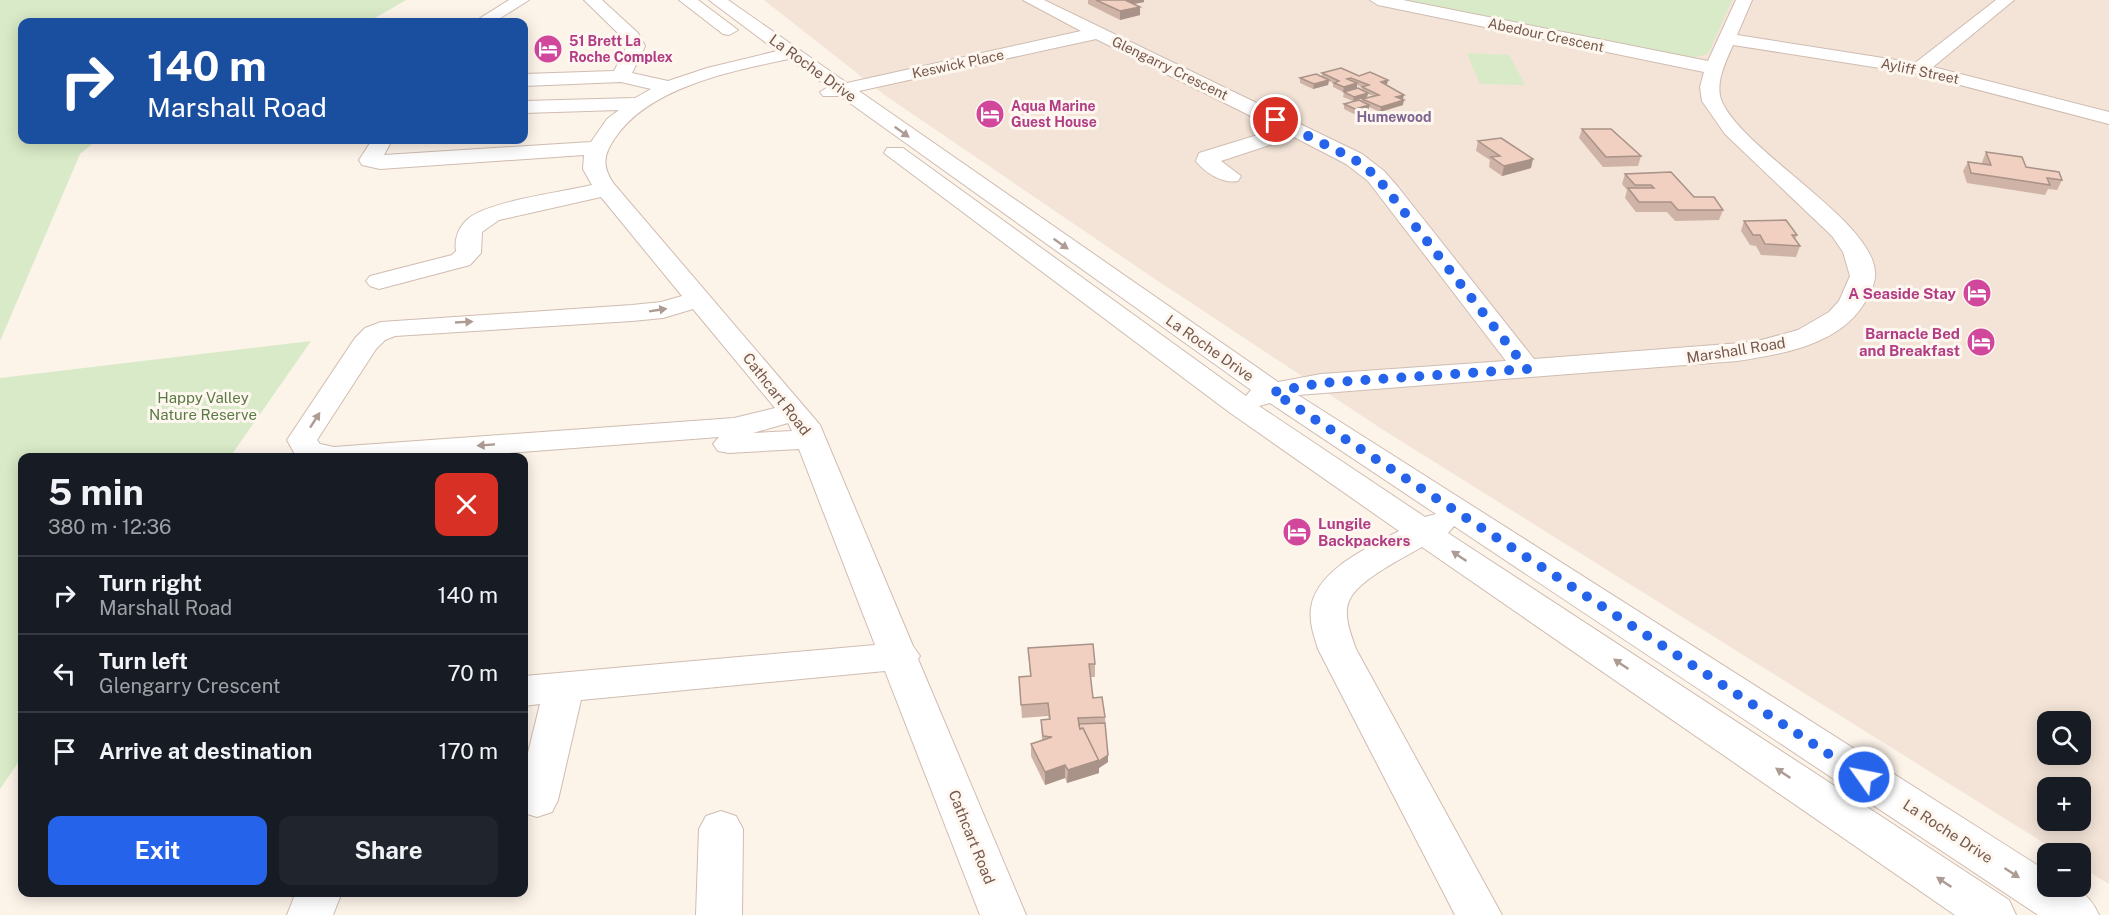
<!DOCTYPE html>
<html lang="en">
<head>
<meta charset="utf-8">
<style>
	body { margin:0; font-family:"Public Sans",sans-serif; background:#20242c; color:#f1f3f6; height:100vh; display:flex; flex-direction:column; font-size:22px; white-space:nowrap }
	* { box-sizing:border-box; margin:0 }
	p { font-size:20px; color:#9ea1a6 }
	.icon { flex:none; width:33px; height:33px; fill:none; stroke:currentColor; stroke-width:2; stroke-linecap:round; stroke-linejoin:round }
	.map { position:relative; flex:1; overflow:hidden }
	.sheet { position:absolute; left:18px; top:453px; width:510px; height:444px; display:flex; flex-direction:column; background:#171b24; border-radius:12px; box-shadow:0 3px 15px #0003 }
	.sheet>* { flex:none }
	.banner { position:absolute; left:18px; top:18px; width:510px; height:126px; border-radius:12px; box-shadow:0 3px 15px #0003; background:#1a4fa0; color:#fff; overflow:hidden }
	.buttons { position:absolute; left:2037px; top:711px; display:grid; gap:12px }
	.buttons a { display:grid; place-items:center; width:54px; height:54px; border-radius:12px; background:#171b24; box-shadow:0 3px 15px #0003; font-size:30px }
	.pin { position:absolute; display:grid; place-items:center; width:51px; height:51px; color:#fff; margin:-26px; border:3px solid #fff; border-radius:50%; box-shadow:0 2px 6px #0007 }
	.me { position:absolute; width:66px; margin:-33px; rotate:303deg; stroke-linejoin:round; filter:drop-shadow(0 0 4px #0008) }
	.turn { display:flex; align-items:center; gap:21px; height:126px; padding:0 30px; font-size:27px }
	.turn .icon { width:78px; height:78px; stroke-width:2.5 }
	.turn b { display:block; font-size:42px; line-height:51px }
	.round { display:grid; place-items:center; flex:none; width:63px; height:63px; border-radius:12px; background:#20242c }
	.overview { display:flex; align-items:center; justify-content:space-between; height:102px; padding:0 30px }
	h1 { font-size:36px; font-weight:700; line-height:45px }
	.primary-button { display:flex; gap:12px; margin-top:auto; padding:12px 30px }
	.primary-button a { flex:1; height:69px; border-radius:12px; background:#2563eb; color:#fff; font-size:24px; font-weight:700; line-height:69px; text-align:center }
	.primary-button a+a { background:#20242c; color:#f1f3f6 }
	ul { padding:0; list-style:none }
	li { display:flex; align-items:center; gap:18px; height:78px; padding:0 30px; border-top:2px solid #363941 }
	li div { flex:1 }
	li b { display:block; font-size:22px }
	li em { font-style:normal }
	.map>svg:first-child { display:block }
	.residential { fill:#f3e4d7; fill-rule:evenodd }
	.green { fill:#d8eac7 }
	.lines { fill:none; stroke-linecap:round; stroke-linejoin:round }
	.minor-casing { stroke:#d0bcb1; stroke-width:2 }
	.minor { fill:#fff; fill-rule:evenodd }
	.wall { fill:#cfb3a6 }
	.shaded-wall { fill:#a99287 }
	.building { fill:#f1d0c1; stroke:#a99287; stroke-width:1.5 }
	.oneway { fill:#ad9b94 }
	.route { stroke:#2563eb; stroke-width:10; stroke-dasharray:0 18 }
	.labels { text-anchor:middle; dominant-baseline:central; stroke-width:6; stroke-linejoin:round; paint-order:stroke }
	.far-street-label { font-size:14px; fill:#76584d; stroke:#fef7ef }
	.far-hotel-label { font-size:14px; font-weight:bold; fill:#b23c85; stroke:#fef7ef; text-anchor:start }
	.far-neighbourhood-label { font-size:14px; font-weight:bold; fill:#7f6592; stroke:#fef7ef }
	.street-label { font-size:15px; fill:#76584d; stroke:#fef7ef }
	.hotel-label { font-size:15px; font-weight:bold; fill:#b23c85; stroke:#fef7ef; text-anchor:end }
	.park-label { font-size:15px; fill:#5a7b45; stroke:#fef7ef }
</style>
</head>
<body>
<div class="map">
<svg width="2109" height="915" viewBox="0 0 2109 915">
	<rect width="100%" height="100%" fill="#fcf3e9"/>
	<path class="residential" d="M764 0H2109V884L2081 867 2080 854 2060 853 1385 431 1152 277 886 96ZM2048 722H2080V754H2048ZM2048 788H2080V820H2048Z"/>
	<g class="green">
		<path d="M0 0H406L368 22H22V140H97L80 154 0 341Z"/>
		<path d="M1393 0H1732L1708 54 1688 59Z"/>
		<path d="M1467 53 1509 55 1525 85 1480 84Z"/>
		<path d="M311 341 230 457 22 458V757L0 789V378Z"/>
	</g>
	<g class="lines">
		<g class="minor-casing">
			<g id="minor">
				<path d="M509 0H529L494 22H474Z"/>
				<path d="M584 0H602L638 33 645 46 632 73 668 81 707 68 777 51 709 0H728L847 83 1081 31 1023 0H1044L1362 154 1384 171 1398 187 1534 359 1754 342 1798 330 1829 312 1839 301 1850 276 1843 252 1832 236 1725 134 1702 101 1700 87 1704 72 1378 5 1370 0H1403L1708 61 1736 0H1752L1737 35 1915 63 1996 0H2014L1933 67 2109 112V124L1918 74 1733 45C1726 61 1714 84 1722 102 1746 153 1872 220 1875 272 1876 283 1870 293 1865 302 1840 345 1782 354 1737 361L1298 395 2048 872V886C2074 886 2088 890 2099 915H2038L1454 526 1448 533 2009 900 2016 915H1955L1422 547C1403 558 1360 579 1350 599 1342 613 1351 635 1356 649L1502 915H1455L1318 649C1314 636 1309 622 1311 608 1316 570 1369 547 1399 531L1229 412 884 153 887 148H903L1246 396 1251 390 840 96H823L820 92 828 87 789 59C732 71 649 87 615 138 603 155 602 167 614 184L820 425 913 646 920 656 918 659 1026 915H980L885 671 581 700 558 800 552 812 537 817 524 813V769L540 704 524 706V676L875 645 799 449 729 453 718 451 713 444 719 437 443 458H297L287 440 355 338 365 328 381 322 632 305 661 302 682 296 601 197 499 220 482 232 481 253 470 265 379 289 370 286 366 281 370 276 452 255 456 251C454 238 459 226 469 218 491 201 562 192 592 185L583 169 584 155 380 169 362 165 359 160 372 140H392L384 155 591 142 607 119 619 110 524 113V101L635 98 651 89 621 82 524 86V74L614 71 627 46 624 39ZM1096 39 1277 129 1199 153 1196 161C1205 173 1223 184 1238 181L1241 176 1221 161 1294 137 1346 164 1368 181 1506 361 1321 374 1278 382 859 91ZM693 309 775 408 734 418 334 447 320 444 317 440 376 349 385 340 395 336 632 321 663 318ZM1270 403 1436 514 1425 517 1259 406ZM788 423 792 431 753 433Z"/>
				<path d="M679 0H698L738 30 729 35 723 34Z"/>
				<path d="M721 811 736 816 743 829 742 915H696L699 829 706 816Z"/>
				<path d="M296 892H342L333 915H287Z"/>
			</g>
		</g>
		<use href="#minor" class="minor"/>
	</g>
	<g class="wall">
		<path d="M1088 0H1144V2L1134 4 1140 15 1120 20 1088 4Z"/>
		<path d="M1322 73 1359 76 1388 80 1387 84 1386 85 1403 99H1402L1403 105 1380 112 1369 107V110L1354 114 1344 109V104L1362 102V99L1373 96 1368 94 1367 97 1353 101 1343 97 1344 92 1362 90V87L1357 85V88L1343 92 1333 87V83L1329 81 1328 85 1313 89 1300 83V78L1322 77Z"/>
		<path d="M1582 129 1641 156 1638 166 1603 167 1579 138Z"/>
		<path d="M1478 141 1531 168 1502 176 1489 167 1490 160 1476 151Z"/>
		<path d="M1986 152 2026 167 2062 180 2057 190 2048 189 2045 195 1967 183 1963 171 1968 162 1983 164 1982 162Z"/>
		<path d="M1625 174 1694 197 1723 210 1719 220 1675 221 1667 212H1636L1625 198 1627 190 1622 184Z"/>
		<path d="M1744 221 1797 235 1795 239 1800 246 1796 257 1761 255 1756 246 1750 245 1741 231Z"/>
		<path d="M1028 648 1095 664V677H1090L1093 698 1105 717 1108 762 1099 768V773L1067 783 1065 778 1045 785 1031 756V744L1042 740 1041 720 1049 719 1048 716 1022 718 1019 677H1030Z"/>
	</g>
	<g class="shaded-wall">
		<path d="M1122 0H1144V2L1122 6Z"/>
		<path d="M1140 7V15L1120 20V11Z"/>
		<path d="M1329 80 1328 85 1313 89 1314 84Z"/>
		<path d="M1388 80 1387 84 1380 86 1381 82Z"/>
		<path d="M1357 83V88L1343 92 1344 87Z"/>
		<path d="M1368 93 1367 97 1353 101 1354 97Z"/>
		<path d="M1404 95 1403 99 1395 101 1396 97Z"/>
		<path d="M1404 100 1403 105 1380 112 1381 107Z"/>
		<path d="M1369 105V110L1354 114 1355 109Z"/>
		<path d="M1533 159 1531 168 1502 176 1504 166Z"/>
		<path d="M1108 755V762L1099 768V773L1067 783 1068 770Z"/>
		<path d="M1065 765V778L1045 785V772Z"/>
	</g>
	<g class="building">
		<path d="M1096 0H1125L1140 7 1120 11Z"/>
		<path d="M1341 68 1359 76 1370 72 1388 80 1381 82 1404 95 1396 97 1404 100 1381 107 1362 99 1379 95 1362 87 1369 85 1351 78 1347 79 1357 83 1344 87 1334 83 1339 81 1322 73Z"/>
		<path d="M1316 74 1329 80 1314 84 1300 78Z"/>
		<path d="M1358 88 1368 93 1354 97 1344 92Z"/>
		<path d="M1359 100 1369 105 1355 109 1344 104Z"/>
		<path d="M1582 129H1611L1641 156 1606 157Z"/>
		<path d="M1501 138 1533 159 1504 166 1491 157 1500 156 1478 141Z"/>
		<path d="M1986 152 2022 157 2026 167 2059 172 2062 180 2047 178 2050 185 1971 173 1968 162 1991 165Z"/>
		<path d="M1671 172 1694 197H1714L1723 210H1678L1671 202H1639L1628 188H1654L1651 185H1635L1625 174Z"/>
		<path d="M1786 220 1797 235H1792L1800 246 1765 244 1760 235H1753L1744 221Z"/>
		<path d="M1093 644 1095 664H1089L1093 698 1102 697 1105 717 1078 718 1080 729 1083 728 1099 760 1068 770 1065 765 1045 772 1031 744 1052 737 1043 736 1041 720 1050 719 1048 703 1021 705 1019 677 1031 676 1028 648Z"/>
		<path d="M1105 723 1108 755 1099 761 1083 728 1080 729 1079 724Z"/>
	</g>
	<defs><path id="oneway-solid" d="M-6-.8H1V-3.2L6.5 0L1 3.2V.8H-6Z" transform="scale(1.5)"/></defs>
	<g class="oneway">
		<use href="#oneway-solid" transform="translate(902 132) rotate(36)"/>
		<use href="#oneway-solid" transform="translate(1061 244) rotate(35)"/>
		<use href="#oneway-solid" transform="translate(658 310) rotate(-9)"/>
		<use href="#oneway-solid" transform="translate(464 322) rotate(-3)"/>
		<use href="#oneway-solid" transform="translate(315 420) rotate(-57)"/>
		<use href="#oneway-solid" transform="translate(486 445) rotate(176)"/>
		<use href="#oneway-solid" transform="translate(1459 556) rotate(-146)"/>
		<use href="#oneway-solid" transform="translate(1621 664) rotate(-146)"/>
		<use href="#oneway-solid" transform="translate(1783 773) rotate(-146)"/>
		<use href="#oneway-solid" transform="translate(2012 873) rotate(33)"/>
		<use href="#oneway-solid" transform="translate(1944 882) rotate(-146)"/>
	</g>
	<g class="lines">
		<path class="route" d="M1276 120 1354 159 1376 176 1527 369 1321 383 1273 392 1864 777"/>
	</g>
	<defs>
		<g id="hotel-disc" transform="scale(1.5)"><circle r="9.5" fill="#d1479c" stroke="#fef7ef"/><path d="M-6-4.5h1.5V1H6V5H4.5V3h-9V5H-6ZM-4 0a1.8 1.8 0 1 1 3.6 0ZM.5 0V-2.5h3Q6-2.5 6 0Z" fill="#fff"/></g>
	</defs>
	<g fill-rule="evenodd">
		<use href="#hotel-disc" x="548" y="49"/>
		<use href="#hotel-disc" x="990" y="114"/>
		<use href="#hotel-disc" x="1977" y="293"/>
		<use href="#hotel-disc" x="1981" y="342"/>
		<use href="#hotel-disc" x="1297" y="532"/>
	</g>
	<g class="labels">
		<g class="far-street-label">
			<text transform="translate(1546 35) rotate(12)">Abedour Crescent</text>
			<text transform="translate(958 64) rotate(-12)">Keswick Place</text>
			<text transform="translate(1170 68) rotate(26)">Glengarry Crescent</text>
			<text transform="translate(1920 71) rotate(12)">Ayliff Street</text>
		</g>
		<g class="far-hotel-label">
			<text x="569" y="41">51 Brett La<tspan x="569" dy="16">Roche Complex</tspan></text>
			<text x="1011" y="106">Aqua Marine<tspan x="1011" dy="16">Guest House</tspan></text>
		</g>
		<g class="far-neighbourhood-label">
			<text x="1394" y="117">Humewood</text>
		</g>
		<g class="street-label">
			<text transform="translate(813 68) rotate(36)">La Roche Drive</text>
			<text transform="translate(1210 348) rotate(35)">La Roche Drive</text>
			<text transform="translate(1736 350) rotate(-9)">Marshall Road</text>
			<text transform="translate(777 394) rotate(52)">Cathcart Road</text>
			<text transform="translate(1948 831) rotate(33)">La Roche Drive</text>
			<text transform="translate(972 837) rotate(68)">Cathcart Road</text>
		</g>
		<g class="hotel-label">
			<text x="1956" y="293">A Seaside Stay</text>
			<text x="1960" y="333">Barnacle Bed<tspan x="1960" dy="17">and Breakfast</tspan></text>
			<text x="1318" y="523" text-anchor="start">Lungile<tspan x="1318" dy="17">Backpackers</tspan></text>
		</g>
		<g class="park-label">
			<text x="203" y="397">Happy Valley<tspan x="203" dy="17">Nature Reserve</tspan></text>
		</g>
	</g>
</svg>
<div class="buttons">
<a><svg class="icon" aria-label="search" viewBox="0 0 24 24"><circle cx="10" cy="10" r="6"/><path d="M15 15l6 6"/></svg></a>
<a>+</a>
<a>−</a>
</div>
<div class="pin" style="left:1276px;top:120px;background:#d93025"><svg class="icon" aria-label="arrive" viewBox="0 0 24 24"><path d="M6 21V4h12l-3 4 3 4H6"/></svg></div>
<svg class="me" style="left:1864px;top:777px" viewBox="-20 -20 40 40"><circle r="17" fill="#2563eb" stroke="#fff" stroke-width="3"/><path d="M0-11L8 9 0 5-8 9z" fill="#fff"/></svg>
<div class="banner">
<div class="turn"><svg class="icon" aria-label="right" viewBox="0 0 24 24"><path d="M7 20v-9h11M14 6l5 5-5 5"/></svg><div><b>140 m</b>Marshall Road</div></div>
</div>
<section class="sheet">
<div class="overview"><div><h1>5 min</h1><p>380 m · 12:36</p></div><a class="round" style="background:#d93025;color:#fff"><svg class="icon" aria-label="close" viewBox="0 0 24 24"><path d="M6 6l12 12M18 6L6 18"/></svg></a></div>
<ul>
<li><svg class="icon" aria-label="right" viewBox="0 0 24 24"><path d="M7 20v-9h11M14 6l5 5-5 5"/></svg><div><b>Turn right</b><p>Marshall Road</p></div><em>140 m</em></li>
<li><svg class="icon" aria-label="left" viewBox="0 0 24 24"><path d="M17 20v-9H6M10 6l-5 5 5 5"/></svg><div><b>Turn left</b><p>Glengarry Crescent</p></div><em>70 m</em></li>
<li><svg class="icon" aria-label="arrive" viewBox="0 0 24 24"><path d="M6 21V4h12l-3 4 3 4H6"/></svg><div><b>Arrive at destination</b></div><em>170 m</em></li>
</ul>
<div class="primary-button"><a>Exit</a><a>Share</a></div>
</section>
</div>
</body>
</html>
